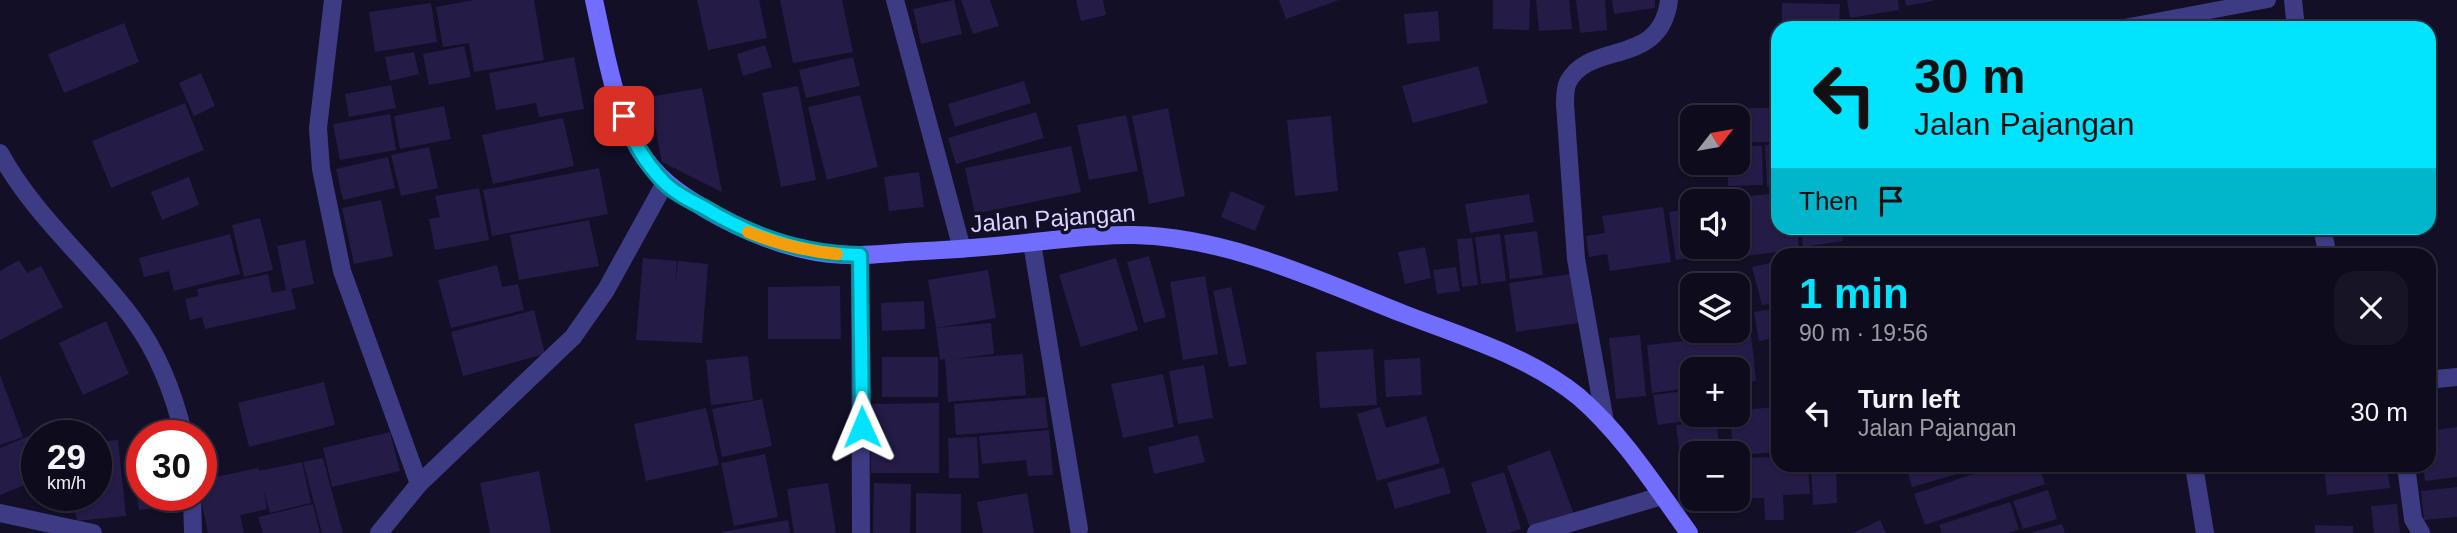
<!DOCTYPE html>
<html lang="en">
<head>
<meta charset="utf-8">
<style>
	body { margin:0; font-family:Helvetica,sans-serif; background:#171425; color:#f1f3f6; height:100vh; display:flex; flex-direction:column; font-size:26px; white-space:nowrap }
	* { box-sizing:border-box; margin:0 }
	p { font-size:23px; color:#9b9ba3 }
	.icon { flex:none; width:38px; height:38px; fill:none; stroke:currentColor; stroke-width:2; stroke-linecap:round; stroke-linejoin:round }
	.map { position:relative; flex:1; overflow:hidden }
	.drawer { position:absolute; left:1771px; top:248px; width:665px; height:224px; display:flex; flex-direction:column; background:#0e0b1c; border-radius:21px; box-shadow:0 2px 5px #0004,0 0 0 2px #2e2b3b }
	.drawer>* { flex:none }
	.hud { position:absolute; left:1771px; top:21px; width:665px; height:214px; border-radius:21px; box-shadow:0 2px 5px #0004,0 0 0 2px #2e2b3b; background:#02e3fe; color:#111; overflow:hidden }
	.needle { width:46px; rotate:59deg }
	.fabs { position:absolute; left:1680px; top:105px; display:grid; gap:14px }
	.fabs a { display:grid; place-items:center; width:70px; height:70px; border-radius:14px; background:#0e0b1c; box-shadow:0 2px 5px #0004,0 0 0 2px #2e2b3b; font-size:35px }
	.speed { position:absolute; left:21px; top:420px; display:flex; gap:14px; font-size:35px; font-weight:700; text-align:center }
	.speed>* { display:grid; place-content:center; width:91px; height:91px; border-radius:50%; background:#0e0b1c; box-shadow:0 2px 5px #0004,0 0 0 2px #2e2b3b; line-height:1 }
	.speed small { font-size:18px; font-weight:400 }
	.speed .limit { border:10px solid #d22; background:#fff; color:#111 }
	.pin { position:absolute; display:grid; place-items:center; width:60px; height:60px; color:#fff; margin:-30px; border-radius:14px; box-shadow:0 4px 10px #0006 }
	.me { position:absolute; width:77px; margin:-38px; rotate:359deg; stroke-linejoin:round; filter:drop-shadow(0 0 5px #0008) }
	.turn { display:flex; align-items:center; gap:24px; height:147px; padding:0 28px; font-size:32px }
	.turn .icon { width:91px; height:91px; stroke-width:2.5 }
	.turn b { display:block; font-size:49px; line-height:60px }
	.then { display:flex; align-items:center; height:66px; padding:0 28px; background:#0003; gap:14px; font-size:26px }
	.round { display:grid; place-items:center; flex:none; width:74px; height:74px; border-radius:21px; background:#171425 }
	.headline { display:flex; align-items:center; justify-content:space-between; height:119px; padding:0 28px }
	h1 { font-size:42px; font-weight:600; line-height:52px; color:#02e3fe }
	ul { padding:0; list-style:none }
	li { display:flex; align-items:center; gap:21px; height:91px; padding:0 28px }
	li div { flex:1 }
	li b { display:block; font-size:26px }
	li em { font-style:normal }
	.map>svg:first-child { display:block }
	.building { fill:#251b47 }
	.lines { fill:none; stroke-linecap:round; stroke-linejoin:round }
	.lane { stroke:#3e3b85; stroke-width:16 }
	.street { stroke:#3e3b85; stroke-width:18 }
	.secondary { stroke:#716dfe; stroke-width:18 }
	.route-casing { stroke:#0194a5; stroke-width:18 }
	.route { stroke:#02e3fe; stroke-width:12 }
	.slow { stroke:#f59e0b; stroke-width:12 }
	.labels { text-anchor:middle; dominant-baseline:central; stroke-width:7; stroke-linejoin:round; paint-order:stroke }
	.street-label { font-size:24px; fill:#dad5ff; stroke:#130f26 }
</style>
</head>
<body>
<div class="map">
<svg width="2457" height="533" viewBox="0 0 2457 533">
	<rect width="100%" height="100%" fill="#130f26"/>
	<g class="building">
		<path d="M474 0H534L544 60 474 72 469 43 443 47 436 7Z"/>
		<path d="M697 0H759L767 38 708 50Z"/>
		<path d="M780 0H842L853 52 793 63Z"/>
		<path d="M954 0 962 34 921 44 913 9Z"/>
		<path d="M961 0H990L999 26 973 34Z"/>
		<path d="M1076 0H1103L1106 15 1081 21Z"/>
		<path d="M1279 0H1339L1286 19Z"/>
		<path d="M1493 0H1530L1529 30 1493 29Z"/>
		<path d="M1536 0H1569L1572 29 1539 31Z"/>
		<path d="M1576 0H1605L1607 30 1580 33Z"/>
		<path d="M1612 0H1655V8L1614 14Z"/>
		<path d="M1847 0H1898L1899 10 1850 18Z"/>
		<path d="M1905 0H1933V1L1906 6Z"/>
		<path d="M431 3 437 42 375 52 369 12Z"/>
		<path d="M1782 3 1840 4 1839 28H1782Z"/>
		<path d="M1438 11 1440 41 1407 44 1404 14Z"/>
		<path d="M124 23 139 62 64 93 48 54Z"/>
		<path d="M765 45 772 67 743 76 737 54Z"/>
		<path d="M464 46 471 77 429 85 423 54Z"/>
		<path d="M414 52 419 74 390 81 385 57Z"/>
		<path d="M574 57 584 109 539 117 536 103 496 110 489 73Z"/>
		<path d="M853 57 860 86 806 98 799 70Z"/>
		<path d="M1478 66 1488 103 1413 123 1402 86Z"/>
		<path d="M201 73 215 106 194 116 179 83Z"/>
		<path d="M1024 81 1031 103 955 127 948 104Z"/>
		<path d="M391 85 396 108 349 117 345 94Z"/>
		<rect x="1771" y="85" width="7" height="16"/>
		<path d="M798 86 816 180 781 187 762 93Z"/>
		<path d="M702 88 722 192 662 162 649 97Z"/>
		<path d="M860 95 878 167 827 180 808 107Z"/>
		<path d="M185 103 204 150 111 188 92 141Z"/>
		<path d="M444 106 451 139 400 149 394 116Z"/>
		<path d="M1168 108 1185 196 1149 204 1132 116Z"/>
		<path d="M1731 108H1778V142H1738V117H1731Z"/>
		<path d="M1036 112 1044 138 956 164 948 138Z"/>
		<path d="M390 114 396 150 340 160 333 124Z"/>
		<path d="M1126 115 1138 171 1089 180 1077 125Z"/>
		<path d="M1331 116 1338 191 1295 196 1287 120Z"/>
		<path d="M563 118 574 166 493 184 482 135Z"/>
		<path d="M1778 144V186L1767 187 1765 145Z"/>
		<path d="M1071 146 1081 192 975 214 965 168Z"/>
		<path d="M1738 146H1762L1763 185 1728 186V163H1738Z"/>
		<path d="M429 147 438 188 401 196 391 155Z"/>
		<path d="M388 157 395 188 343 200 336 169Z"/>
		<path d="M599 168 608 214 492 236 483 190Z"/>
		<path d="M919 172 924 207 889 211 884 177Z"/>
		<path d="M189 177 199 205 162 220 151 192Z"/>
		<path d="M479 188 489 240 435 250 429 219 440 217 435 196Z"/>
		<path d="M1231 191 1265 206 1255 231 1221 217Z"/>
		<path d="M1778 193V228H1797L1799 249 1739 257 1738 201H1733L1732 198Z"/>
		<path d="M1529 194 1534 222 1470 233 1465 204Z"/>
		<path d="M381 200 393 256 354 264 342 208Z"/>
		<path d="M1663 207 1671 262 1610 271 1607 254 1589 257 1586 236 1605 233 1602 216Z"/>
		<path d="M1692 208V247H1732L1733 251 1676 260 1669 212Z"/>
		<path d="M260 218 273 270 244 277 232 225Z"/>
		<path d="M589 220 599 266 519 280 510 235Z"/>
		<path d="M1801 228H1842L1843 241 1803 247Z"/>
		<path d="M1537 231 1543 275 1510 279 1504 235Z"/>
		<path d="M230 234 240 274 174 291 169 271 144 277 139 258Z"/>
		<path d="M1500 234 1506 281 1481 284 1475 237Z"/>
		<path d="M1472 238 1478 285 1462 287 1457 239Z"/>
		<path d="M305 240 314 284 291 289 296 309 205 329 202 317 190 320 185 299 198 296 197 289 268 274 272 293 286 290 277 246Z"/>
		<path d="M1425 247 1431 278 1405 284 1398 252Z"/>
		<path d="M1844 248 1845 256H1809V254Z"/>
		<path d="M1149 256 1166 317 1144 323 1127 262Z"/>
		<path d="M643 258 677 261 675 285 678 261 708 264 702 343 636 340Z"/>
		<path d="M1116 258 1138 330 1081 347 1059 275Z"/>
		<path d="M19 260 27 273 41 266 63 307 0 340V271Z"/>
		<path d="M1778 261V302L1762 305 1752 267Z"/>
		<path d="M497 265 502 287 518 284 524 310 451 328 438 280Z"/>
		<path d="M1456 267 1460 291 1437 294 1433 270Z"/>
		<path d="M988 270 996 318 936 328 928 280Z"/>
		<path d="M1571 274 1579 323 1516 332 1509 283Z"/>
		<path d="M1205 276 1218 354 1183 360 1170 282Z"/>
		<path d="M840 286 841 339H768V287Z"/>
		<path d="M1231 287 1247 364 1229 367 1213 291Z"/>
		<path d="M924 301 925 329 882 331 881 303Z"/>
		<path d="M1778 308V337L1759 341 1754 312Z"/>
		<path d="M534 310 545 354 463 376 451 332Z"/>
		<path d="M106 321 129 374 83 395 59 343Z"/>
		<path d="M991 323 994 354 953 359 1023 354 1026 395 948 402 945 359 940 360 936 328Z"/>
		<path d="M1751 334 1756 381 1738 383V369H1692V388L1652 393 1647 345Z"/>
		<path d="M1640 335 1646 396 1616 399 1609 338Z"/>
		<path d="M1373 349 1377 405 1320 408 1316 352Z"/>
		<path d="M748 356 753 400 711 405 706 360Z"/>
		<rect x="882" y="357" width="56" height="40"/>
		<path d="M1420 358 1422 395 1386 397 1384 360Z"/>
		<path d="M1204 365 1213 418 1178 424 1169 371Z"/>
		<path d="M1163 374 1174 427 1123 438 1111 384Z"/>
		<path d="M0 375 23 437 0 445Z"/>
		<path d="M324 382 335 425 249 447 238 403Z"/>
		<path d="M1692 390V415L1718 416 1658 425 1653 395Z"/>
		<path d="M1045 397 1048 428 956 435 954 404Z"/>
		<path d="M762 399 772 446 722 457 712 409Z"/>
		<path d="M939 403V473H871L870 404Z"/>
		<path d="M1380 407 1386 428 1426 416 1440 463 1377 481 1357 414Z"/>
		<path d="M1778 407V452L1738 455 1733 453 1730 415H1738V410Z"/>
		<path d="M706 408 719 465 646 481 634 424Z"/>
		<path d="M1716 420 1719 444 1679 449 1676 425Z"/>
		<path d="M2457 427V477L2425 481 2423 466H2429V431Z"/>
		<path d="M1049 430 1053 475 1028 476 1026 460 982 464 979 436Z"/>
		<path d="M390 432 400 471 332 487 323 448Z"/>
		<path d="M31 435 37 449V480L0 495V448Z"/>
		<path d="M1198 435 1205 462 1154 474 1148 447Z"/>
		<path d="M977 437 979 478H949L948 438Z"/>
		<path d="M118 440 126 516 77 521 74 504 60 505 59 495H96V442Z"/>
		<path d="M1550 450 1575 517 1532 533 1507 466Z"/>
		<path d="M765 454 778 517 734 526 721 463Z"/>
		<path d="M1778 457V466H1808L1810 494 1783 495 1784 520H1765L1764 498H1741L1739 458Z"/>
		<path d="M323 458 343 533H322L303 462Z"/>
		<path d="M302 462 311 503 270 513 264 491 267 509 240 515 244 533H208L200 495 201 480 259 468V471Z"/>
		<path d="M142 466V495H160L162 507 139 510 132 468Z"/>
		<path d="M1811 466H1836L1837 503 1813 505Z"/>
		<path d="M1906 466H1985L1912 487Z"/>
		<path d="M1997 466H2039L2045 484 1925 525 1914 494Z"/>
		<path d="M2324 466H2387L2390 488 2327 495Z"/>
		<path d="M1444 467 1451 493 1395 509 1387 483Z"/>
		<path d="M539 471 551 533H490L480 483Z"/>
		<path d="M1504 472 1521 529 1509 533H1487L1471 483Z"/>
		<path d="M828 483 836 533H794L787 489Z"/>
		<path d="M874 483 911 484 910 533H873Z"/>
		<path d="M2457 487V517L2424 520 2421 491Z"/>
		<path d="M2048 490 2057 519 2023 529 2013 501Z"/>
		<path d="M916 493 961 494V533H916Z"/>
		<path d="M1027 493 1034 533H983L977 502Z"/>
		<path d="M2010 502 2019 529 2009 533H1942L1939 525Z"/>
		<path d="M313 504 320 533H263L258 517Z"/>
		<path d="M2397 504 2400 533H2374L2371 506Z"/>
		<path d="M788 520 790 533H722V532Z"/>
		<path d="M1880 520 1886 533H1853Z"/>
		<path d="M2062 524 2065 533H2033V532Z"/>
		<path d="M2315 525 2353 526V533H2315Z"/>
	</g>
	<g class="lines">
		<path class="lane" d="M2119 28 2268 0"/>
		<g class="street">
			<path d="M333 0 318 128 321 169 342 271 419 484"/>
			<path d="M895 0 962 249"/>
			<path d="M2293 0 2296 28"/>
			<path d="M0 153C34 216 91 262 133 319 159 354 174 394 184 436"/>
			<path d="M2322 228 2328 256"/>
			<path d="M1032 243 1079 529"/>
			<path d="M860 255 861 533"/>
			<path d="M2429 378 2437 379 2457 377"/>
			<path d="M1605 422 1576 259 1565 104C1565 97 1565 88 1568 82 1590 40 1661 68 1669 0"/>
			<path d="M2194 466 2205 533"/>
			<path d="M2406 466 2413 519 2421 533"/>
			<path d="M192 495 193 533"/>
			<path d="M0 513 93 533"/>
			<path d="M379 533 419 484 573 337 606 290 665 183"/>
			<path d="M1536 533 1662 496"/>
		</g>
		<path class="secondary" d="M594 0C605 49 613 103 638 148 655 177 678 193 707 210 738 228 770 242 806 250 839 258 873 255 906 252 949 250 991 247 1034 242 1067 239 1101 234 1134 235 1228 237 1318 280 1404 314 1463 337 1529 356 1579 397 1623 435 1655 486 1689 533"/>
	</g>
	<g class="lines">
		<g class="route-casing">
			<path id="route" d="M624 116C632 140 645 162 662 180 673 192 689 200 703 207 752 237 802 254 860 255L862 427"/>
		</g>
		<use href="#route" class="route"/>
		<path class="slow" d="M748 232C777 244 806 251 837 254"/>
	</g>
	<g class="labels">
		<g class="street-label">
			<text transform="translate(1053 218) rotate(-4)">Jalan Pajangan</text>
		</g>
	</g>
</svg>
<div class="fabs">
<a><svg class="needle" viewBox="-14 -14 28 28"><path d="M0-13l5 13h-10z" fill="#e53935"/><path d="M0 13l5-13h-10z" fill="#9b9ba3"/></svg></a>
<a><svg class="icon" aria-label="sound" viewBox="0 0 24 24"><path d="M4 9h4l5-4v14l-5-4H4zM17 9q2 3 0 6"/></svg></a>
<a><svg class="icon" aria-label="layers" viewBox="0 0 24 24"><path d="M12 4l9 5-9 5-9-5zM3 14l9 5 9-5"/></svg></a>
<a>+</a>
<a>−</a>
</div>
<div class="speed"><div>29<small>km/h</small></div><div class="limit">30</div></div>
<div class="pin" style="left:624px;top:116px;background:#d93025"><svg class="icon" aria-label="arrive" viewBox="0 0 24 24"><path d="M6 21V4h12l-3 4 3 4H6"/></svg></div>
<svg class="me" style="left:862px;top:427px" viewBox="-20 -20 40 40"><path d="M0-17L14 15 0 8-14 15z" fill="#02e3fe" stroke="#fff" stroke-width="4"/></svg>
<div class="hud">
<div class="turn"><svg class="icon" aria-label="left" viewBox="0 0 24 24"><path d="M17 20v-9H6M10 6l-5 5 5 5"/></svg><div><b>30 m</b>Jalan Pajangan</div></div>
<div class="then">Then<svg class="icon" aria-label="arrive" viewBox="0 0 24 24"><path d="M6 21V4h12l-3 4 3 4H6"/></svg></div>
</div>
<section class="drawer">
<div class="headline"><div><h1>1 min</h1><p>90 m · 19:56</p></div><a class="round"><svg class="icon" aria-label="close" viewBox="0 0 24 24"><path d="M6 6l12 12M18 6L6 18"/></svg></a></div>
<ul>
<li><svg class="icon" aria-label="left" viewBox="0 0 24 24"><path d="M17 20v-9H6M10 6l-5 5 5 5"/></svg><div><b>Turn left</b><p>Jalan Pajangan</p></div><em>30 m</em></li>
</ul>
</section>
</div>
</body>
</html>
